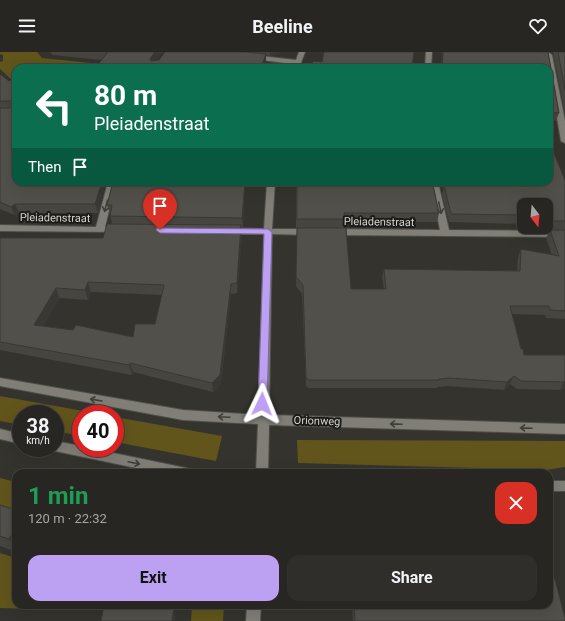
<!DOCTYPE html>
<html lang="en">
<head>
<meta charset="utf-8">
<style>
	body { margin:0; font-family:Roboto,sans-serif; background:#302e2a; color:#f1f3f6; height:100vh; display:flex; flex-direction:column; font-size:15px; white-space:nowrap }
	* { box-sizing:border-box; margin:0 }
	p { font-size:13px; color:#a5a5a5 }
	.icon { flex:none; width:22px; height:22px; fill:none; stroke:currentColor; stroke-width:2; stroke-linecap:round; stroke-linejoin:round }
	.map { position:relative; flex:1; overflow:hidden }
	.sheet { position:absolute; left:12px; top:417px; width:541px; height:140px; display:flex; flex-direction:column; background:#282622; border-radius:12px; box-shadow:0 4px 16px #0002,0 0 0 1px #444340 }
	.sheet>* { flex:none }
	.hud { position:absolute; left:12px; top:12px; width:541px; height:122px; border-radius:12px; box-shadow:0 4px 16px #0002,0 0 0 1px #444340; background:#0b6e4f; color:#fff; overflow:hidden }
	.needle { width:26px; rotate:164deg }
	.tools { position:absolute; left:517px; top:146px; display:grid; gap:8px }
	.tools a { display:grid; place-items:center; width:36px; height:36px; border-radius:8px; background:#282622; box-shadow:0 4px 16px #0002,0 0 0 1px #444340; font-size:20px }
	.speed { position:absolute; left:12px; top:353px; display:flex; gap:8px; font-size:20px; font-weight:700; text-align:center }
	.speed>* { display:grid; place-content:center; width:52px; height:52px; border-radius:50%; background:#282622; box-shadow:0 4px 16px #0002,0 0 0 1px #444340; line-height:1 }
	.speed small { font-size:10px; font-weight:400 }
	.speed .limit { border:6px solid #d22; background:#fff; color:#111 }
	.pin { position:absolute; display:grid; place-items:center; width:34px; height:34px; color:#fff; margin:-41px -17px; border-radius:50% 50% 50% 0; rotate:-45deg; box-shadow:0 0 4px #0007 }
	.pin .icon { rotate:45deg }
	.me { position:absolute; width:44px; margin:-22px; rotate:2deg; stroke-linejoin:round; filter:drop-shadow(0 0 3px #0008) }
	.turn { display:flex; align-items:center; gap:14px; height:84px; padding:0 16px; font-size:18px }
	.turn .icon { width:52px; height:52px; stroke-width:2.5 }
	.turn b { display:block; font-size:28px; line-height:34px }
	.then { display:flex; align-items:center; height:38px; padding:0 16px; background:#0003; gap:8px; font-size:15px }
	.round { display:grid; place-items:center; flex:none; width:42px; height:42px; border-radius:12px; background:#302e2a }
	.head { display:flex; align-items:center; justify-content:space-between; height:68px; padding:0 16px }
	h1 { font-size:24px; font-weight:700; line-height:30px; color:#1e9e55 }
	.cta { display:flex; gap:8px; margin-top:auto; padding:8px 16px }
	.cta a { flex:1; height:46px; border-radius:12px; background:#bca0f2; color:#111; font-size:16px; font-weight:700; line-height:46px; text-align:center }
	.cta a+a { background:#302e2a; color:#f1f3f6 }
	header { display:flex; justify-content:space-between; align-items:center; height:52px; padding:0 16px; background:#282622; font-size:18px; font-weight:700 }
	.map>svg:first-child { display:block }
	.green { fill:#61551b }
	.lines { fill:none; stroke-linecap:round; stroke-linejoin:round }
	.minor-casing { stroke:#4f4f49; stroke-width:2 }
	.minor { fill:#807e77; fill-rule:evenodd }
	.wall { fill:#474540; fill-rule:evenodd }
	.shaded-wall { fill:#393834 }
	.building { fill:#52504a; stroke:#393834; fill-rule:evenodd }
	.oneway { stroke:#3f3e39 }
	.route { fill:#bca0f2; stroke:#7a689d }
	.labels { text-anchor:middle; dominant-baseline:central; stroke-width:4; stroke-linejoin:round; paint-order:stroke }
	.street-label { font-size:11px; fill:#d3d3cf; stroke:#1c1b18 }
</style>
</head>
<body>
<header><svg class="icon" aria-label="menu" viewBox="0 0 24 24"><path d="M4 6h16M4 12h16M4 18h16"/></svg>Beeline<svg class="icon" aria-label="heart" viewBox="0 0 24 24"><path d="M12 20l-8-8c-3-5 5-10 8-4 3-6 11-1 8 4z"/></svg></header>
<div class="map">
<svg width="565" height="569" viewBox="0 0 565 569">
	<rect width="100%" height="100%" fill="#35332d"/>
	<g class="green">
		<path d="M0 0H37L42 6 111 13 109 16H16V28L13 29 0 17V10L3 9V3L0 2Z"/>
		<path d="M0 344 100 362H81V384L55 379V362H21V373L0 369Z"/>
		<path d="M115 365 222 384 216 409 115 390Z"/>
		<path d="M297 388 565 389V415L546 418 298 411Z"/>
		<path d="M0 426 16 430V462L0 458Z"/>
		<path d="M0 501 16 506V553H72L71 558 0 556Z"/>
		<path d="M192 553H224L223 569H191Z"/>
	</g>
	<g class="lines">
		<g class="minor-casing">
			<g id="minor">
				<path d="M299 0H305L299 16H293L294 12 252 7 249 5 252 3 296 8Z"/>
				<path d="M426 0H432L431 16H425Z"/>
				<path d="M549 1 552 3 565 69V91L561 89 546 3Z"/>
				<path d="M108 130H116L105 175 121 176 122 178 121 180 0 179V173L96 175Z"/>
				<path d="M267 130H275L272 177H310L314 180 310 183 272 182 269 363 565 372V382L269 373 268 421H256L258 372 183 368 0 334V326L183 358 258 363 264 182H228L224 179 228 176 264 177Z"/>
				<path d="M430 130H438L449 178 565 179V185L332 183 328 180 332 177 440 178Z"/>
				<path d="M0 377 21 382V392L0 387Z"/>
				<path d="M55 389 81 394V396H89L186 416 190 417 192 421H160L55 399 50 396H55Z"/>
				<rect x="549" y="429" width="16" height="10"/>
				<path d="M247 553H261L260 569H246Z"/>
			</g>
		</g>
		<use href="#minor" class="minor"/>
	</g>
	<g class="wall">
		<path d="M50 0H163L157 8H159L165 0H282L270 4 266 3V11L102 8 53 3Z"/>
		<path d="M442 0H548L559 61 556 69 549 68V16H441Z"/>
		<path d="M553 0H565V62Z"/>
		<path d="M0 22 106 130 98 161H19L15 163 0 157Z"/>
		<path d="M565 128V178H543L542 175H546V153H524V172L449 170 442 142 444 133H447L446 130H549Z"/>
		<path d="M113 130H245L243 175H241L242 183 237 241 231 242 221 332 213 340 133 320 132 323 0 298V186H103L112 172 110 164V162L107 153ZM91 240 162 243 155 272 133 285 43 274 59 246 88 248Z"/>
		<path d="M296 130 416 133 439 161 437 170H345L344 176H296Z"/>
		<path d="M297 176 351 237H384L382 226 384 217 517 219 518 206 521 197 552 203 546 186 550 178H565V267L546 266 545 263 512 262 521 297 524 303H565V337L560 338 517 337 510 332 504 338 447 334 437 335V336H308L306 334 302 242 296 234Z"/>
		<path d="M0 453 16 458V500L0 494Z"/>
		<path d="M352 553H549L565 569H353Z"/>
	</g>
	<g class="shaded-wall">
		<path d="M155 0H163L152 15 150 7Z"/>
		<path d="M270 0H282L270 4Z"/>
		<path d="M266 2V11L264 16H261Z"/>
		<path d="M102 130H106L98 161 95 152Z"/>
		<path d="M245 130V133L243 175 242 166Z"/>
		<path d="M15 152 19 161 15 163 11 155Z"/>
		<path d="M241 173 242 183 237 241V231Z"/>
		<path d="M88 230 91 240 88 248 85 238Z"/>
		<path d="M231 232V242L221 332 213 340 212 331Z"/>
		<path d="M56 236 59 246 39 283 34 273Z"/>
		<path d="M130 311 133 320 132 323 129 313Z"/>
		<path d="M514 324 510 332 504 338 507 330Z"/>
		<path d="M564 330H565V337L560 338Z"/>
		<path d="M16 475V496L9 487Z"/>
		<path d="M148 553H151L150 560 147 555Z"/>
		<path d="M174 556 176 561 175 569H172Z"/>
	</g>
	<g class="building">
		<path d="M106 0H155L150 7 151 9 159 8 165 0H246L266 2 261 16H95L108 0Z"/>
		<path d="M324 0H414L412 16H311L313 9 322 10Z"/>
		<path d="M443 0H548L559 61 549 60V16H442Z"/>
		<path d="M558 0H565V38Z"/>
		<path d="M0 22 9 29 11 28 16 33V130H102L95 152H15L11 155 0 150V56H13L14 54V49H0Z"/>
		<path d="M549 89 565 128V169H546V153H524V163L451 162 444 133H451V130H549Z"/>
		<path d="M113 130H245L242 166 110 164 112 153H107Z"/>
		<path d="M297 130H415L416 133H433L439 161H344L345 167H297Z"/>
		<path d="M107 172 241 173 237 231 231 232 220 323 212 331 130 311 129 313 0 290V186H103ZM88 230 164 233 155 272H135L133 285 76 273 73 278 34 273 56 236 85 238Z"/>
		<path d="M297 176H346L351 237H386L384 217 520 219 521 197 559 204 550 178H565V259L550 258 549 254H510L521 297H523L524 303H565V330L521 329 514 324 507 330 449 326 439 327V328H309L306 326 303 233 296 225Z"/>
		<path d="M0 453 16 458V475L9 487 0 484Z"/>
		<path d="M549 527H555L565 566V569H355L354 553H549Z"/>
		<path d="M104 553H148L147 555 174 556 172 569H101Z"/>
	</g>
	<defs><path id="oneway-shaft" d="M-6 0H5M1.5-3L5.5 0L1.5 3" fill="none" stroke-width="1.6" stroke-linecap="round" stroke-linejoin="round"/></defs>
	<g class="oneway">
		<use href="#oneway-shaft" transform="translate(106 154) rotate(104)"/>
		<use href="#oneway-shaft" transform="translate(440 156) rotate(78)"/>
		<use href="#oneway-shaft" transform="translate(96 348) rotate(-170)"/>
		<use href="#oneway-shaft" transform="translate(224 365) rotate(-177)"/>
		<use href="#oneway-shaft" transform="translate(396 372) rotate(-178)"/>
		<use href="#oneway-shaft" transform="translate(526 376) rotate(-178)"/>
		<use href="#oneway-shaft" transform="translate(134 411) rotate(12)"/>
	</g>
	<path class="route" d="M157 176 268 177 272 180 267 352 266 355 262 356 259 355 258 352 264 182 160 181 156 178Z"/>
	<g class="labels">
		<g class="street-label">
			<text transform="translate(55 166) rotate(1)">Pleiadenstraat</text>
			<text transform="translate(379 170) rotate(1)">Pleiadenstraat</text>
			<text transform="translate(317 369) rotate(2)">Orionweg</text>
		</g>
	</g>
</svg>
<div class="tools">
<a><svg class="needle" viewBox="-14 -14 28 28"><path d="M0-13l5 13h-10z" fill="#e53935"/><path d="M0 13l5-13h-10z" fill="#a5a5a5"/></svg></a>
</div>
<div class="speed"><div>38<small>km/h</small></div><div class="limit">40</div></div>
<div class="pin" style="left:160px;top:178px;background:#d93025"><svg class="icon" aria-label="arrive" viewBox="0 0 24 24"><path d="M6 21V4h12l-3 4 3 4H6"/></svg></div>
<svg class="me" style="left:262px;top:352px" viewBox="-20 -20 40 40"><path d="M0-17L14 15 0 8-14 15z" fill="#bca0f2" stroke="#fff" stroke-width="4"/></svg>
<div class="hud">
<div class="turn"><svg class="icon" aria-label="left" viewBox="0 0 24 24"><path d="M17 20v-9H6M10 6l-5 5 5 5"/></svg><div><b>80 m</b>Pleiadenstraat</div></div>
<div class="then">Then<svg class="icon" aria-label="arrive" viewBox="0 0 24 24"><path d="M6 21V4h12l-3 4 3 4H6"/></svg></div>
</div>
<section class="sheet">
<div class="head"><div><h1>1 min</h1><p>120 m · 22:32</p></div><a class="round" style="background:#d93025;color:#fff"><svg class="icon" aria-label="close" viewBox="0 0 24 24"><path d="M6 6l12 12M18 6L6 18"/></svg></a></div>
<div class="cta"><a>Exit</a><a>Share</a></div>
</section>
</div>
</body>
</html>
